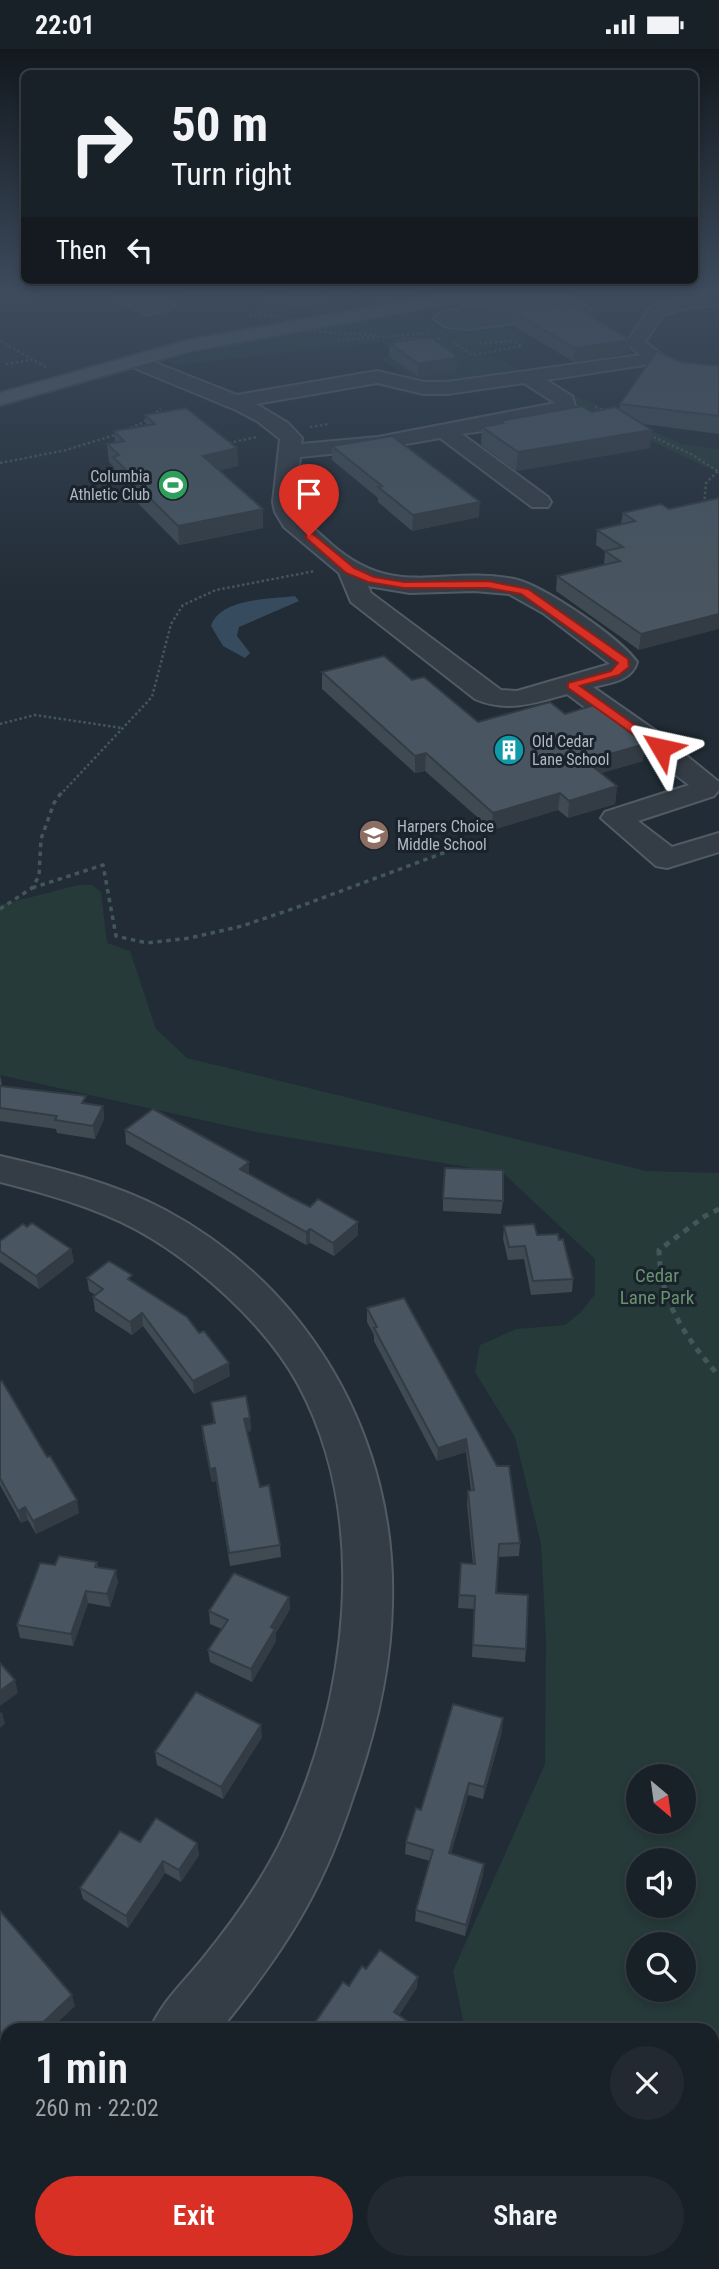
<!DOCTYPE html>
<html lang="en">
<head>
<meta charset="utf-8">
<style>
	body { margin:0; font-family:"Roboto Condensed",sans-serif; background:#222930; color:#f1f3f6; height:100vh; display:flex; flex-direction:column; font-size:26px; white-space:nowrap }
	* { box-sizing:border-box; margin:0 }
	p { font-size:23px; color:#9fa3a8 }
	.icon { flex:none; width:38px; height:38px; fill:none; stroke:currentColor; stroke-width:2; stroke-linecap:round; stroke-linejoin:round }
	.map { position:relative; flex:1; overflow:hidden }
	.panel { position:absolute; left:0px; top:1974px; width:719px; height:247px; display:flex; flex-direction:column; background:#192128; border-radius:21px 21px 0 0; box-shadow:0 4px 10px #0003,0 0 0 2px #373e45 }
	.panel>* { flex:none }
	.guide { position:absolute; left:21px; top:21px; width:677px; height:214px; border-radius:10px; box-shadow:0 4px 10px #0003,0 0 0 2px #373e45; background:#192128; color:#f1f3f6; overflow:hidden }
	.needle { width:46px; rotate:151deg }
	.controls { position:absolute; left:626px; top:1715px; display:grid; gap:14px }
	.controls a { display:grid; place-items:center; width:70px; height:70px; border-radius:50%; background:#192128; box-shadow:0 4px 10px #0003,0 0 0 2px #373e45; font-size:35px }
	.pin { position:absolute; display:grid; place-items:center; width:60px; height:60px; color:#fff; margin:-72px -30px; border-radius:50% 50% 50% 0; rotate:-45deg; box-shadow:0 0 7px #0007 }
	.pin .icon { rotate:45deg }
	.me { position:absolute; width:77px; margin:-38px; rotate:306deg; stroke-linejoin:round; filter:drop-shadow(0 0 5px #0008) }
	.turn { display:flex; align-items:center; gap:24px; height:147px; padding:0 35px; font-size:32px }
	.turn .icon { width:91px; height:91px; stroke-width:2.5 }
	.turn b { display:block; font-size:49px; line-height:60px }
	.then { display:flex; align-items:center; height:66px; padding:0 35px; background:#0003; gap:14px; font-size:26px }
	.round { display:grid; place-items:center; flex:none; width:74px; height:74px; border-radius:37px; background:#222930 }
	.head { display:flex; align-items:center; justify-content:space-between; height:119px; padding:0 35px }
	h1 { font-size:42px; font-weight:600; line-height:52px }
	.button { display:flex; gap:14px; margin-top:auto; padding:14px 35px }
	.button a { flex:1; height:80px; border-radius:42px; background:#d93025; color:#fff; font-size:28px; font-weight:600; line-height:80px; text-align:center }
	.button a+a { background:#222930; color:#f1f3f6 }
	.status { display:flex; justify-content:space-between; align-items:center; height:49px; padding:0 35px; background:#192128; direction:ltr }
	.status svg { height:19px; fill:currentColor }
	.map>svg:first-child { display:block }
	.green { fill:#263a39; fill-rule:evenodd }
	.water { fill:#374b5e }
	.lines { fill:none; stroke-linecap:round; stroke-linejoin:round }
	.minor-casing { stroke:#525b64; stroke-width:4 }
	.major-casing { stroke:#3e4650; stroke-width:4 }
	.path-far2 { stroke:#445758; stroke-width:2.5; stroke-dasharray:2.5 2.5; stroke-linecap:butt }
	.path-far1 { stroke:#445758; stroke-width:3.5; stroke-dasharray:4.5 4.5; stroke-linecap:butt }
	.path { stroke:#445758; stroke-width:5; stroke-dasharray:6 6; stroke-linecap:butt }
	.minor { fill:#343d46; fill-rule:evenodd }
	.major { fill:#525d66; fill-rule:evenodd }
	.path-bridge { stroke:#445758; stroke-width:2.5; stroke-dasharray:2.5 2.5; stroke-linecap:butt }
	.wall { fill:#3f4a53 }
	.shaded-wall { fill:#333c44 }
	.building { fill:#495661; stroke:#333c44; stroke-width:2 }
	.route { fill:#d93025; stroke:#8d1f18; stroke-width:2 }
	.labels { text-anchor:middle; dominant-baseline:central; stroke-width:6; stroke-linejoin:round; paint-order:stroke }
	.far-poi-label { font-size:16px; fill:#afb8c3; stroke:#1a222b; text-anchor:start }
	.park-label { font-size:19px; fill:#68926e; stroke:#1a222b }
</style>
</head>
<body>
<div class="status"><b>22:01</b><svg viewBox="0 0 49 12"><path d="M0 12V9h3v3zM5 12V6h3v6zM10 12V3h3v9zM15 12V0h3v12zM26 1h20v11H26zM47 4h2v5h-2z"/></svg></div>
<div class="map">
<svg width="719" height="2220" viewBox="0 0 719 2220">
	<rect width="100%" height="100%" fill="#212c36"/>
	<g class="green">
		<path d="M425 263 417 269 447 283 499 275 527 292 478 301 681 395 719 400V424L508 324 424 339 382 310 392 301 381 293 177 316 167 312 259 289Z"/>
		<path d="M78 836H92L101 843 107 894 130 902 156 980 187 1009 646 1122 719 1124V2220H447L438 2214H712V1981H465L453 1922 545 1715 546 1591 541 1495 515 1388 475 1323 480 1296 516 1280 565 1276 581 1263 595 1245V1210L503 1124 256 1083 0 1026V856ZM639 1727H684V1773H639ZM639 1811H684V1857H639ZM639 1895H684V1941H639Z"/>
	</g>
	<path class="water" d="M295 547 299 552 239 578 237 587 250 604 245 609 223 597 211 577C220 549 271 550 295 547Z"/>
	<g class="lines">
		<g class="minor-casing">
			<g id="minor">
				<path d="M107 242H128L148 255 151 254 135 242H156L174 255 171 259 146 266Z"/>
				<path d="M564 245 573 250 570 254 494 265 582 255 591 260 582 265 468 280 447 278 434 270 437 266 451 261Z"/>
				<path d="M719 245V255L682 260 663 266 645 293 667 309 664 313 546 331 572 347 575 357C562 374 485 381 462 385L548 448 551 453 548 458H532L440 389 378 400 300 408C294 462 289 458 331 495 396 552 441 516 514 530 543 536 620 589 637 613 632 632 610 634 593 638L656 682 719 733V741L714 747 638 772 672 798 719 784V803L667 819 656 817 601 769 605 763 689 736 567 645C535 654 507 664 475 650L351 553 339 524 284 478 275 463 273 453 280 390 257 372 236 361 127 316 124 312 127 308H141L237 346 377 322 424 333H447L640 306 626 294 651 258 680 250ZM377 334 424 345H447L524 334 555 354 378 388 301 395 302 389 288 374 256 355ZM368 537 410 544 474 542 509 545 543 564 610 615 517 642 501 641 371 544Z"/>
				<path d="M0 1107C56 1120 114 1134 165 1161 311 1239 397 1391 392 1555 391 1621 375 1686 353 1748 341 1785 326 1823 307 1857 283 1901 252 1942 220 1981H150C162 1952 185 1932 204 1908 235 1870 263 1830 284 1786 347 1653 371 1472 299 1337 267 1277 197 1214 137 1181 94 1158 47 1145 0 1133Z"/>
				<path d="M0 2114 7 2117V2187L0 2184Z"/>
			</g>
		</g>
		<g class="major-casing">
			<path id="major" d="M459 242H550L541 247 468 258 462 257 459 253 191 302 0 356V344L189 291Z"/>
		</g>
		<g class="path-far2">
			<path d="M259 242 268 247 315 249"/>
			<path d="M350 242 361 247"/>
			<path d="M306 254 328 247"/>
			<path d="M337 291 429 284"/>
			<path d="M0 292 46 318"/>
			<path d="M453 293 472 306 522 297 513 292 480 294"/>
			<path d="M401 295 403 290H441"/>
			<path d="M6 315 32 311"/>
			<path d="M595 358 608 363"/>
			<path d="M310 378 329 375"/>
			<path d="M126 381 142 374 161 360"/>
			<path d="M649 386 691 405 719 423"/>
			<path d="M224 395 257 388"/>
			<path d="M0 414 66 401 118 385"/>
			<path d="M704 455 706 434 718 422"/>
			<path d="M0 675 35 666 122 679"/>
			<path d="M60 746 152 648 171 575 183 556 216 541 315 522"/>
		</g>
		<g class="path-far1">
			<path d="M32 839 103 816 116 887 147 894 190 889 242 877 298 858 489 787"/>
			<path d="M0 860 32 839 39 827 41 790 54 754 61 744"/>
		</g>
		<path class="path" d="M719 1160 705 1167 659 1201C660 1253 686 1289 719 1327"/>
		<use href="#minor" class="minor"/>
		<use href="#major" class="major"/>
		<path class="path-bridge" d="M306 255 248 267H283L304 282 378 286"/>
	</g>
	<g class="wall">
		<path d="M161 242H204L171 248Z"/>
		<path d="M515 264 629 304 574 313 514 277Z"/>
		<path d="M390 294 457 307V321L454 323 418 328 389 307Z"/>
		<path d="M680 313 719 317V385L643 375 650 399 516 422 481 396 482 378 500 374V372L619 361 620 355Z"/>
		<path d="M145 366 237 399 238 417 219 421 263 479 179 496 124 440V435L115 426 114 418 109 413 107 395 115 394 114 382 146 377Z"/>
		<path d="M332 397 479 468 412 482 378 453V449L332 411Z"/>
		<path d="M661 455 639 601 556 542 557 527 604 516 605 502 596 496 597 481 621 475 623 464Z"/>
		<path d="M322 623 412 631 478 673 565 665 643 712 601 724 617 737 615 755 568 769 558 761 492 781 425 722 415 724 322 640Z"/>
		<path d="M0 1026 2 1035 0 1037 103 1057 104 1070 95 1090 57 1084 56 1080 0 1072Z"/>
		<path d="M125 1081 249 1113V1125L292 1149 310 1158 358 1173V1186L334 1207 310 1194 306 1196 126 1095Z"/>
		<path d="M443 1149 503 1152 501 1165 443 1162Z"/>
		<path d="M504 1177 537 1186 559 1191 573 1230 572 1243 531 1246 524 1210 508 1211 503 1190Z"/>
		<path d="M0 1192 71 1200 74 1213 39 1240 0 1213Z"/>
		<path d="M87 1229 133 1233 230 1327 194 1345 143 1277 132 1286 95 1262 93 1248 95 1246 89 1242Z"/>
		<path d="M404 1249 520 1494 519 1507 498 1508 496 1544 526 1600 525 1613 472 1608 474 1560 458 1559 461 1514 473 1515 467 1455 468 1442 471 1441 466 1403 437 1412 374 1292V1286L367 1273V1259Z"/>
		<path d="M0 1333 47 1408 79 1464 36 1485 28 1471 21 1474 0 1436Z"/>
		<path d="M211 1353 250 1369 251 1382 247 1383 260 1438 280 1496 281 1508 230 1517 216 1432 212 1433 203 1390 202 1377 214 1375Z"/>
		<path d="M97 1513 98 1518 118 1533 110 1558 88 1554 73 1597 20 1589 17 1576 55 1516Z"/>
		<path d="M289 1548 290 1560 276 1584V1592L252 1633 210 1613 208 1601 222 1580 210 1575 209 1562Z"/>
		<path d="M502 1682 483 1750 468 1746 451 1804 484 1815 483 1826 465 1887 415 1872 416 1861 430 1812 405 1805 406 1793 421 1761Z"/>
		<path d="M262 1688 223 1750 157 1716 155 1703Z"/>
		<path d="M140 1793 197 1794 199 1806 181 1833 165 1824 128 1879 83 1850 80 1839Z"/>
		<path d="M0 1862 75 1957 7 1981V1997L0 1989Z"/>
	</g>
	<g class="shaded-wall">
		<path d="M170 242H204L171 248Z"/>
		<path d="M630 291 629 304 574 313 575 299Z"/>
		<path d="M457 307V321L454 323 418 328V315Z"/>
		<path d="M652 381 650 399 516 422 518 403Z"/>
		<path d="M237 399 238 417 204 425 203 407Z"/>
		<path d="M480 453 479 468 412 482 413 466Z"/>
		<path d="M263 460V479L179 496 178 477Z"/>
		<path d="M719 565V580L639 601 641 585Z"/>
		<path d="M645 695 643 712 584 729 586 712Z"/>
		<path d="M426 704 425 722 415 724V707Z"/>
		<path d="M617 737 615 755 568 769 569 752Z"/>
		<path d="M560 744 558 761 492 781 493 764Z"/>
		<path d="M103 1057 104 1070 95 1090 93 1077Z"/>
		<path d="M249 1113V1126L240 1120Z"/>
		<path d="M358 1173V1186L334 1207 333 1194Z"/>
		<path d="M310 1180V1194L306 1196V1183Z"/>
		<path d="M71 1200 74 1213 39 1240 36 1227Z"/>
		<path d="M142 1264 143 1277 132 1286 130 1273Z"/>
		<path d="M229 1314 230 1327 194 1345 193 1332Z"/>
		<path d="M250 1369 251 1382 245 1383 244 1370Z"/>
		<path d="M466 1390V1403L437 1412 438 1399Z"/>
		<path d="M215 1419 216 1432 212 1433 210 1420Z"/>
		<path d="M77 1451 79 1464 36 1485 33 1472Z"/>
		<path d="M25 1458 28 1471 21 1474 18 1462Z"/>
		<path d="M116 1521 118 1533 110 1558 107 1545Z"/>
		<path d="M86 1542 88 1554 73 1597 71 1585Z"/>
		<path d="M289 1548 290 1560 276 1584V1592L252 1633 251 1620 271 1578Z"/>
		<path d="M15 1631 18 1644 0 1657V1642Z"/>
		<path d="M2 1663 5 1675 0 1679V1664Z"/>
		<path d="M503 1669 502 1682 483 1750 484 1738Z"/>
		<path d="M261 1676 262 1688 223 1750 221 1738Z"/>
		<path d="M469 1734 468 1746 448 1815 449 1804Z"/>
		<path d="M197 1794 199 1806 181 1833 179 1821Z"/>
		<path d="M163 1812 165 1824 128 1879 126 1867Z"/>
		<path d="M484 1815 483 1826 465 1887 466 1876Z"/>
		<path d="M418 1928 417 1939 394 1974V1963Z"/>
		<path d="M72 1946 75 1957 50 1981H35Z"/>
		<path d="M407 1972 406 1981H400Z"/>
	</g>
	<g class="building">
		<path d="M572 256 630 291 575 299 515 264Z"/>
		<path d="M422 289 433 290 457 307 454 309 418 315 390 294Z"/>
		<path d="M657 302 680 313 719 317V367L620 355Z"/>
		<path d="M582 357 592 363 615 358 652 381 518 403 482 378 503 374 500 372Z"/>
		<path d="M186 359 237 399 203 407 263 460 178 477 122 421H126L113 408 119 406 107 395 124 392 114 382 155 375 145 366Z"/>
		<path d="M392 387 480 453 413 466 378 438 382 437 332 397Z"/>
		<path d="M719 449V565L641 585 557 527 620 512 605 502 623 498 597 481 635 472 623 464 661 455 669 460Z"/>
		<path d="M384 607 412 631 424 628 478 673 550 653 565 665 594 656 645 695 586 712 617 737 569 752 560 744 493 764 426 704 415 707 322 623Z"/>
		<path d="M0 1037 86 1047 82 1054 103 1057 93 1077 55 1071 57 1067 0 1059Z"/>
		<path d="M153 1060 249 1113 240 1120 292 1149 310 1158 318 1150 358 1173 333 1194 310 1180 306 1183 125 1081Z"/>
		<path d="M445 1119 503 1121V1152L443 1149Z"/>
		<path d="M32 1174 71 1200 36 1227 0 1202V1192L23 1175 27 1178Z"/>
		<path d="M534 1175 537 1186 558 1185 559 1191 563 1190 573 1230 533 1232 525 1197 509 1198 504 1177Z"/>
		<path d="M109 1212 132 1226 128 1230 187 1268 199 1284 204 1282 229 1314 193 1332 142 1264 130 1273 93 1248 103 1240 87 1229Z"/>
		<path d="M404 1249 497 1417H509L520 1494 499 1495 496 1544 528 1546 526 1600 473 1596 475 1547 459 1546 461 1514 475 1515 468 1442 474 1441 466 1390 438 1399 374 1279 377 1278 367 1259Z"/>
		<path d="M2 1332 47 1408 50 1407 77 1451 33 1472 25 1458 18 1462 0 1429V1333Z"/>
		<path d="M246 1347 250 1369 244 1370 260 1438 269 1436 280 1496 229 1504 215 1419 210 1420 202 1377 215 1374 211 1353Z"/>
		<path d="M59 1507 97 1513 95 1518 116 1521 107 1545 86 1542 71 1585 17 1576 40 1514 55 1516Z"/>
		<path d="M234 1524 289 1548 271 1578 275 1580 251 1620 208 1601 228 1571 209 1562Z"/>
		<path d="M0 1614 15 1631 0 1642Z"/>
		<path d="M196 1643 261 1676 221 1738 155 1703Z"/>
		<path d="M453 1655 503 1669 484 1738 469 1734 449 1804 484 1815 466 1876 416 1861 433 1801 406 1793 416 1759 421 1761Z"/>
		<path d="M156 1769 197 1794 179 1821 163 1812 126 1867 80 1839 120 1782 140 1793Z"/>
		<path d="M0 1862 72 1946 35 1981H7V1991L0 1983Z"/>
		<path d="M380 1901 418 1928 394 1963 407 1972 400 1981H310L343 1933 349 1937 362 1917 366 1920Z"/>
	</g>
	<linearGradient id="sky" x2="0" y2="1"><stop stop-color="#12181e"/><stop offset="0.44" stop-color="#3d4b5d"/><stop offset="1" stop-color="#3d4b5d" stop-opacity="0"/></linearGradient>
	<rect width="719" height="553" fill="url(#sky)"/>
	<path class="route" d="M306 485H313L354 519 374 528 404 533 488 532 528 540 628 610 629 618 619 626 580 637 667 699 657 702 568 639V634L611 622 618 614 521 545 488 539H404L368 533 346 524 306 489Z"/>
	<defs>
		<g id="stadium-disc" transform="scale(1.575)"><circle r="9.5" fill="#2e9e5b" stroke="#1a222b"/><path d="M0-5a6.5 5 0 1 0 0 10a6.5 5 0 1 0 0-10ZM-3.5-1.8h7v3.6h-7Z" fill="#fff"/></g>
		<g id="building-disc" transform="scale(1.575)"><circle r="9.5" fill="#0f9aa8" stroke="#1a222b"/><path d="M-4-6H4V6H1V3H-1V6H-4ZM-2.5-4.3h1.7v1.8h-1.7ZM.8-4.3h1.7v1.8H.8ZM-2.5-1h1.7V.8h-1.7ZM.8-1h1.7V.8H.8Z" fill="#fff"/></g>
		<g id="school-disc" transform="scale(1.575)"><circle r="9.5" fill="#8d6e63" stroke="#1a222b"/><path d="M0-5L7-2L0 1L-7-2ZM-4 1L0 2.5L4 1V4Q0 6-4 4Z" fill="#fff"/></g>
	</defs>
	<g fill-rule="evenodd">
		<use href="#stadium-disc" x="173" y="436"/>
		<use href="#building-disc" x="509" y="701"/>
		<use href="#school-disc" x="374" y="786"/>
	</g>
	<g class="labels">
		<g class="far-poi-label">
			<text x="150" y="427" text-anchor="end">Columbia<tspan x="150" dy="18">Athletic Club</tspan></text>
			<text x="532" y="692">Old Cedar<tspan x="532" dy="18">Lane School</tspan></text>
			<text x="397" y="777">Harpers Choice<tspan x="397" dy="18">Middle School</tspan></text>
		</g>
		<g class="park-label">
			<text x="657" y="1226">Cedar<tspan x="657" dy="22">Lane Park</tspan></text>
		</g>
	</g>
</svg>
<div class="controls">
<a><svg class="needle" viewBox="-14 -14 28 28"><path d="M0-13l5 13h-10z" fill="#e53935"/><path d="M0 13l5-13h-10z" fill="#9fa3a8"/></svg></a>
<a><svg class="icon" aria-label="sound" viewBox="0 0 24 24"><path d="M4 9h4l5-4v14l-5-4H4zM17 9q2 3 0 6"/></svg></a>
<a><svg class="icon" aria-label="search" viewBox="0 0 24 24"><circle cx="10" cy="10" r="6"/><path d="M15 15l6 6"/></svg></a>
</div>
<div class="pin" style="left:309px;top:487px;background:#d93025"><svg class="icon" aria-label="arrive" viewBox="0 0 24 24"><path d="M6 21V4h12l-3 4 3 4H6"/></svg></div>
<svg class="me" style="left:661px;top:699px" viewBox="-20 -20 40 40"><path d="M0-17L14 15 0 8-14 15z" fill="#d93025" stroke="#fff" stroke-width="4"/></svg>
<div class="guide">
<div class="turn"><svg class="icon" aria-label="right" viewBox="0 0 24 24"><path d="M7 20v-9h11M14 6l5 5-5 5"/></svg><div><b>50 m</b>Turn right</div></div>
<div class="then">Then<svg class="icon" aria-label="left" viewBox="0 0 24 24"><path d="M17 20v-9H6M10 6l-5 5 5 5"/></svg></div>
</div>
<section class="panel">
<div class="head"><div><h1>1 min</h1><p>260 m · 22:02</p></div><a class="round"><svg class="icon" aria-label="close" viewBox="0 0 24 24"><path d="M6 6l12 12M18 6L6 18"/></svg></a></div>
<div class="button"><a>Exit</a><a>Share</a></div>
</section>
</div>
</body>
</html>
